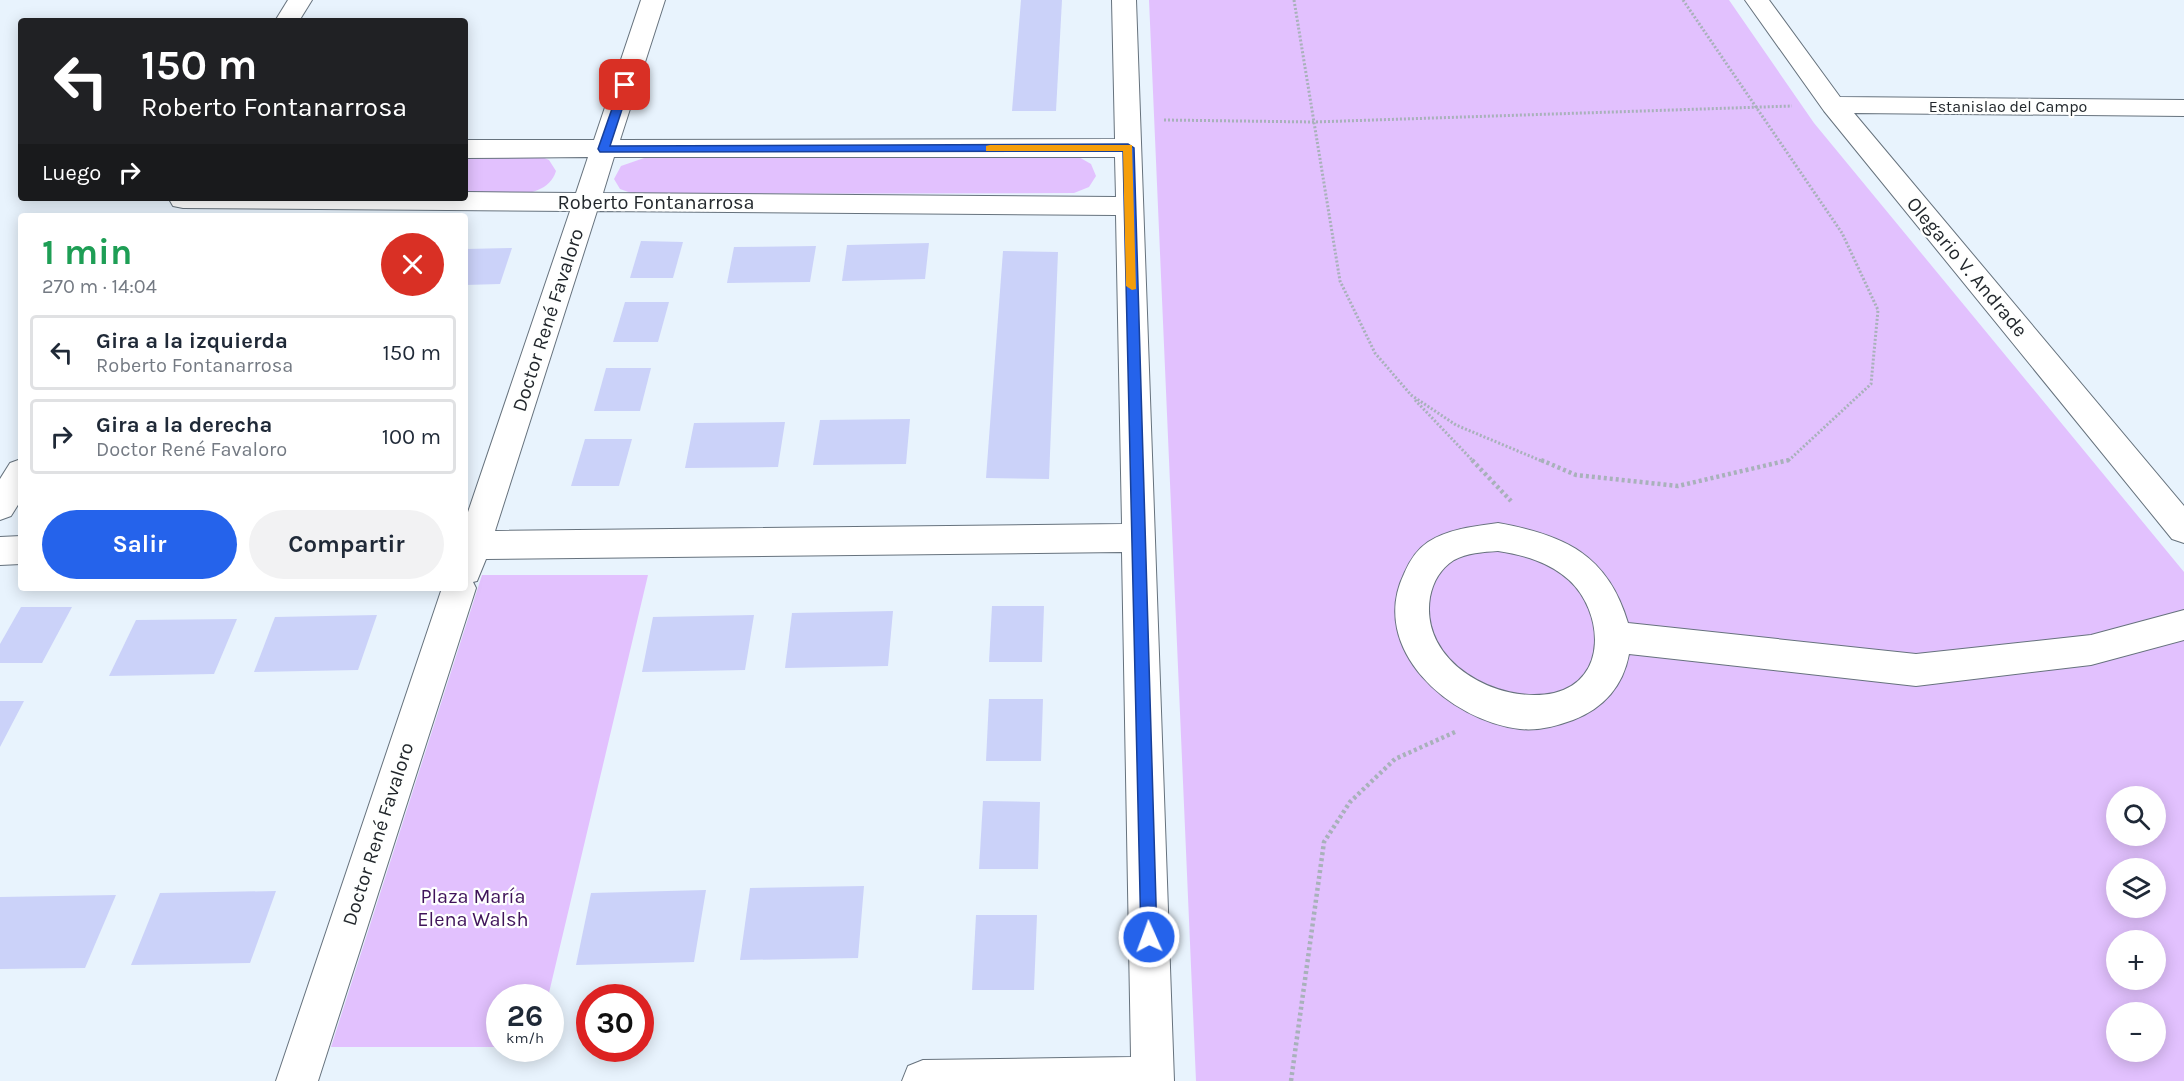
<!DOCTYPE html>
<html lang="es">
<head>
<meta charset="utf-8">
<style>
	body { margin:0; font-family:Karla,sans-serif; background:#f2f2f3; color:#1f2937; height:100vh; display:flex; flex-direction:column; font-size:22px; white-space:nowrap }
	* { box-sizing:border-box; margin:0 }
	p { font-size:20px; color:#747a83 }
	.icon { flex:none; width:33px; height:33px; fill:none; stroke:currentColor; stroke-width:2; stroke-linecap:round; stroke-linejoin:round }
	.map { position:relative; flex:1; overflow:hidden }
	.drawer { position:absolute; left:18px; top:213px; width:450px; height:378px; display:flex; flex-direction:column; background:#fff; border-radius:6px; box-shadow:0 3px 15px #0003 }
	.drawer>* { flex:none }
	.top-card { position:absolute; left:18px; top:18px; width:450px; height:183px; border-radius:6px; box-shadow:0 3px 15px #0003; background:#202124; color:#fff; overflow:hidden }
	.tools { position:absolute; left:2106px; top:786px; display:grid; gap:12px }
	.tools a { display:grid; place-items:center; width:60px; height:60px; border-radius:50%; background:#fff; box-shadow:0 3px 15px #0003; font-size:30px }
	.speed { position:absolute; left:486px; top:984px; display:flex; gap:12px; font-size:30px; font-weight:700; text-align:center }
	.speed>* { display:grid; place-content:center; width:78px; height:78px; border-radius:50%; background:#fff; box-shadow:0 3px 15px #0003; line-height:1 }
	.speed small { font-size:15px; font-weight:400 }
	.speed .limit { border:9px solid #d22; background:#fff; color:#111 }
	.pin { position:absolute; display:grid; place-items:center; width:51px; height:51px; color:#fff; margin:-26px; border-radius:12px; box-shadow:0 3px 9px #0006 }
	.me { position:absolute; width:66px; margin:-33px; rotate:358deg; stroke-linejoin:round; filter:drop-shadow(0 0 4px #0008) }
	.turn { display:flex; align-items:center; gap:21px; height:126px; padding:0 24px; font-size:27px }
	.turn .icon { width:78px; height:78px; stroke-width:2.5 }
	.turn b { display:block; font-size:42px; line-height:51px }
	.then { display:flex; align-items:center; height:57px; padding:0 24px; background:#0003; gap:12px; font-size:22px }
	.round { display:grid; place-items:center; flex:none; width:63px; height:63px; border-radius:32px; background:#f2f2f3 }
	.head { display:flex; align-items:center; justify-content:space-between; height:102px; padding:0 24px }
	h1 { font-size:36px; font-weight:700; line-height:45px; color:#1e9e55 }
	.cta { display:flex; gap:12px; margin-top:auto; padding:12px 24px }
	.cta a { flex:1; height:69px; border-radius:36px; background:#2563eb; color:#fff; font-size:24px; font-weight:700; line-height:69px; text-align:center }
	.cta a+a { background:#f2f2f3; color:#1f2937 }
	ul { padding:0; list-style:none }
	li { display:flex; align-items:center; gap:18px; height:75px; margin:0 12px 9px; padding:0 12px; border:3px solid #e0e1e3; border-radius:6px }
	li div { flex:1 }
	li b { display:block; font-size:22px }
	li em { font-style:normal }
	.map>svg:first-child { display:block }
	.green { fill:#e2c1fe; fill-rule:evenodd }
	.building { fill:#cbd2f9 }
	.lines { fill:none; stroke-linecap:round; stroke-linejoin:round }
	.minor-casing { stroke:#66727d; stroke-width:2 }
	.path-far1 { stroke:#a8b1ba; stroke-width:3; stroke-dasharray:2 2; stroke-linecap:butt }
	.path { stroke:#a8b1ba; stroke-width:4.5; stroke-dasharray:3 3; stroke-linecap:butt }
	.minor { fill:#fff; fill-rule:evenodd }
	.route { fill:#2563eb; stroke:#184099; stroke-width:1.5 }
	.slow { fill:#f59e0b }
	.labels { text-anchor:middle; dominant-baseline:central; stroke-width:4.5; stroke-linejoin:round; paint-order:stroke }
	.far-street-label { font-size:16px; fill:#22272c; stroke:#fefffe }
	.street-label { font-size:20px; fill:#22272c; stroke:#fefffe }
	.park-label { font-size:20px; fill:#3f135a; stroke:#fefffe }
</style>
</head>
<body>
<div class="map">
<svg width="2184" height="1081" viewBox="0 0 2184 1081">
	<rect width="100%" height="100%" fill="#e8f3fd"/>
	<g class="green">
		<path d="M1149 0H1729L1814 123 2184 572V1081H1196ZM2116 796H2156V836H2116ZM2116 868H2156V908H2116ZM2116 940H2156V980H2116ZM2116 1012H2156V1052H2116Z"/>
		<path d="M465 156 542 157 549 160 556 171C546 204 491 194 465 194Z"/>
		<path d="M1077 156 1091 164 1096 176 1089 187 1074 193 634 194 620 189 614 179 621 166 647 157Z"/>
		<path d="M482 575H648L548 997 500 998 499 1047H331Z"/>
	</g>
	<g class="building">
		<path d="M1021 0H1062L1056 111H1012Z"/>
		<path d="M641 241 683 242 673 278H630Z"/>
		<path d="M929 243 925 279 842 281 847 245Z"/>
		<path d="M816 246 810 282 727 283 734 247Z"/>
		<path d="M512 248 500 284 465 285V249Z"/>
		<path d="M1003 251 1058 252 1049 479 986 478Z"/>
		<path d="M625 302H669L658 342H613Z"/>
		<path d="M606 368H651L640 411H594Z"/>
		<path d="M910 419 906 464 813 465 820 420Z"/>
		<path d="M785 422 778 467 685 468 694 423Z"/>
		<path d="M585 439H632L619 486H571Z"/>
		<path d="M992 606H1044L1042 662H989Z"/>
		<path d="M21 607H72L42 663H0V644Z"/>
		<path d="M893 611 888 666 785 668 792 613Z"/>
		<path d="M377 615 358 670 254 672 275 617Z"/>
		<path d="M754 615 745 670 642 672 653 617Z"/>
		<path d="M237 619 214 674 109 676 136 620Z"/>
		<path d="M989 699H1043L1041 761H986Z"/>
		<path d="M0 701H24L0 747Z"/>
		<path d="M983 801 1040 802 1038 869H979Z"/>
		<path d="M864 886 858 958 740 960 750 888Z"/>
		<path d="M706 890 694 962 576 965 591 893Z"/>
		<path d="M276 891 250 963 131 965 160 893Z"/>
		<path d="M116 895 85 968 0 969V897Z"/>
		<path d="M976 915H1037L1034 990H972Z"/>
	</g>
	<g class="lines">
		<g class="minor-casing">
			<g id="minor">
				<path d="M288 0H312L299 21H275Z"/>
				<path d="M641 0H665L620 140 1115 139 1112 0H1136L1174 1081H902L908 1066 923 1060 1131 1057 1122 552 486 559 477 581 473 582 476 588 318 1081H276L442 588H465V521L570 211 183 208 173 206 169 199 465 198V192L576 193 588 157 465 158V140H594ZM614 157H1115L1116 197 603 193ZM597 211 1116 215 1122 524 495 531Z"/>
				<path d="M1745 0H1769L1840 97 2184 100V116L1854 113 2184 506V543L2172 539 1824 111Z"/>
				<path d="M21 459V500L11 516 0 520V479L10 463Z"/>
				<path d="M1498 523C1565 535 1608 555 1628 623L1916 654 2091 635 2184 610V640L2091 665 1916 686 1629 654C1623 686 1604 708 1573 720 1557 726 1538 731 1520 729 1450 721 1368 649 1404 574 1409 562 1416 550 1428 542 1448 529 1475 526 1498 523ZM1498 551C1524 555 1549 562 1569 580 1603 611 1609 680 1554 693 1498 705 1419 662 1430 597 1433 582 1440 569 1454 560 1467 553 1483 552 1498 551Z"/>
				<path d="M21 536V564L0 565V537Z"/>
			</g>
		</g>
		<g class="path-far1">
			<path d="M1294 0 1340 281 1375 353 1411 395 1456 425 1544 462"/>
			<path d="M1683 0 1842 233 1878 310 1871 384 1787 462"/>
			<path d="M1164 120 1314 122 1792 106"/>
			<path d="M1415 400 1474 462"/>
		</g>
		<g class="path">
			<path d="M1472 460 1511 501"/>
			<path d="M1541 460 1576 475 1678 486 1789 460"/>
			<path d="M1291 1081 1324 842 1350 802 1395 759 1455 732"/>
		</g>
		<use href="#minor" class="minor"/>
	</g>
	<path class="route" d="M621 83 630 85 610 146 1128 144 1134 148 1157 937 1155 943 1149 945 1143 943 1141 937 1123 151 600 152 598 149Z"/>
	<path class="slow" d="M990 145H1132L1136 289 1132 290 1126 286 1123 151H986V146Z"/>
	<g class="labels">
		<g class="far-street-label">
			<text x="2008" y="106">Estanislao del Campo</text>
		</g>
		<g class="street-label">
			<text x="656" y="202">Roberto Fontanarrosa</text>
			<text transform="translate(1967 267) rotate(50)">Olegario V. Andrade</text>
			<text transform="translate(548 320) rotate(-72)">Doctor René Favaloro</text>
			<text transform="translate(378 834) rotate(-72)">Doctor René Favaloro</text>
		</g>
		<g class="park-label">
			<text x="473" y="896">Plaza María<tspan x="473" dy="23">Elena Walsh</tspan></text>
		</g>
	</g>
</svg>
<div class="tools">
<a><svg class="icon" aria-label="search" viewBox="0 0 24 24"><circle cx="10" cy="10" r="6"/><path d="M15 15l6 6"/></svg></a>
<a><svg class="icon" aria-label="layers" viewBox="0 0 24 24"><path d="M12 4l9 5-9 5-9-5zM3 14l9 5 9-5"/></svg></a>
<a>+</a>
<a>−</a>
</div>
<div class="speed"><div>26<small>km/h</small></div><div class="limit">30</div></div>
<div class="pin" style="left:625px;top:85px;background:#d93025"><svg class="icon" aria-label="arrive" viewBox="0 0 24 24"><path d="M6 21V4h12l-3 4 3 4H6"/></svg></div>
<svg class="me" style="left:1149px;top:937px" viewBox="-20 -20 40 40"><circle r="17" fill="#2563eb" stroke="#fff" stroke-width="3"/><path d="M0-11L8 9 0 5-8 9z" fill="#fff"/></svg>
<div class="top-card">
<div class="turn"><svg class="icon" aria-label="left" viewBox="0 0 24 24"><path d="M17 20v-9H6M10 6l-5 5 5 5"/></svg><div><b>150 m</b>Roberto Fontanarrosa</div></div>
<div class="then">Luego<svg class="icon" aria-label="right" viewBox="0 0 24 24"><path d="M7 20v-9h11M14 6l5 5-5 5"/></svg></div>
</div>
<section class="drawer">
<div class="head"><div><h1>1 min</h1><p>270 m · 14:04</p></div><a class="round" style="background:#d93025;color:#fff"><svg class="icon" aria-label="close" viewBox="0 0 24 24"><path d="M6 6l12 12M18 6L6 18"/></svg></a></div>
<ul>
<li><svg class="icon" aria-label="left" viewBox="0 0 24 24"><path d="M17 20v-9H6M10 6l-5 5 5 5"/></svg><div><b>Gira a la izquierda</b><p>Roberto Fontanarrosa</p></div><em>150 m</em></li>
<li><svg class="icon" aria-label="right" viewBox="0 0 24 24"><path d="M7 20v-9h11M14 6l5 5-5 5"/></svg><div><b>Gira a la derecha</b><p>Doctor René Favaloro</p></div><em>100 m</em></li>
</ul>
<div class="cta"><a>Salir</a><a>Compartir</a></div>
</section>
</div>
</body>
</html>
